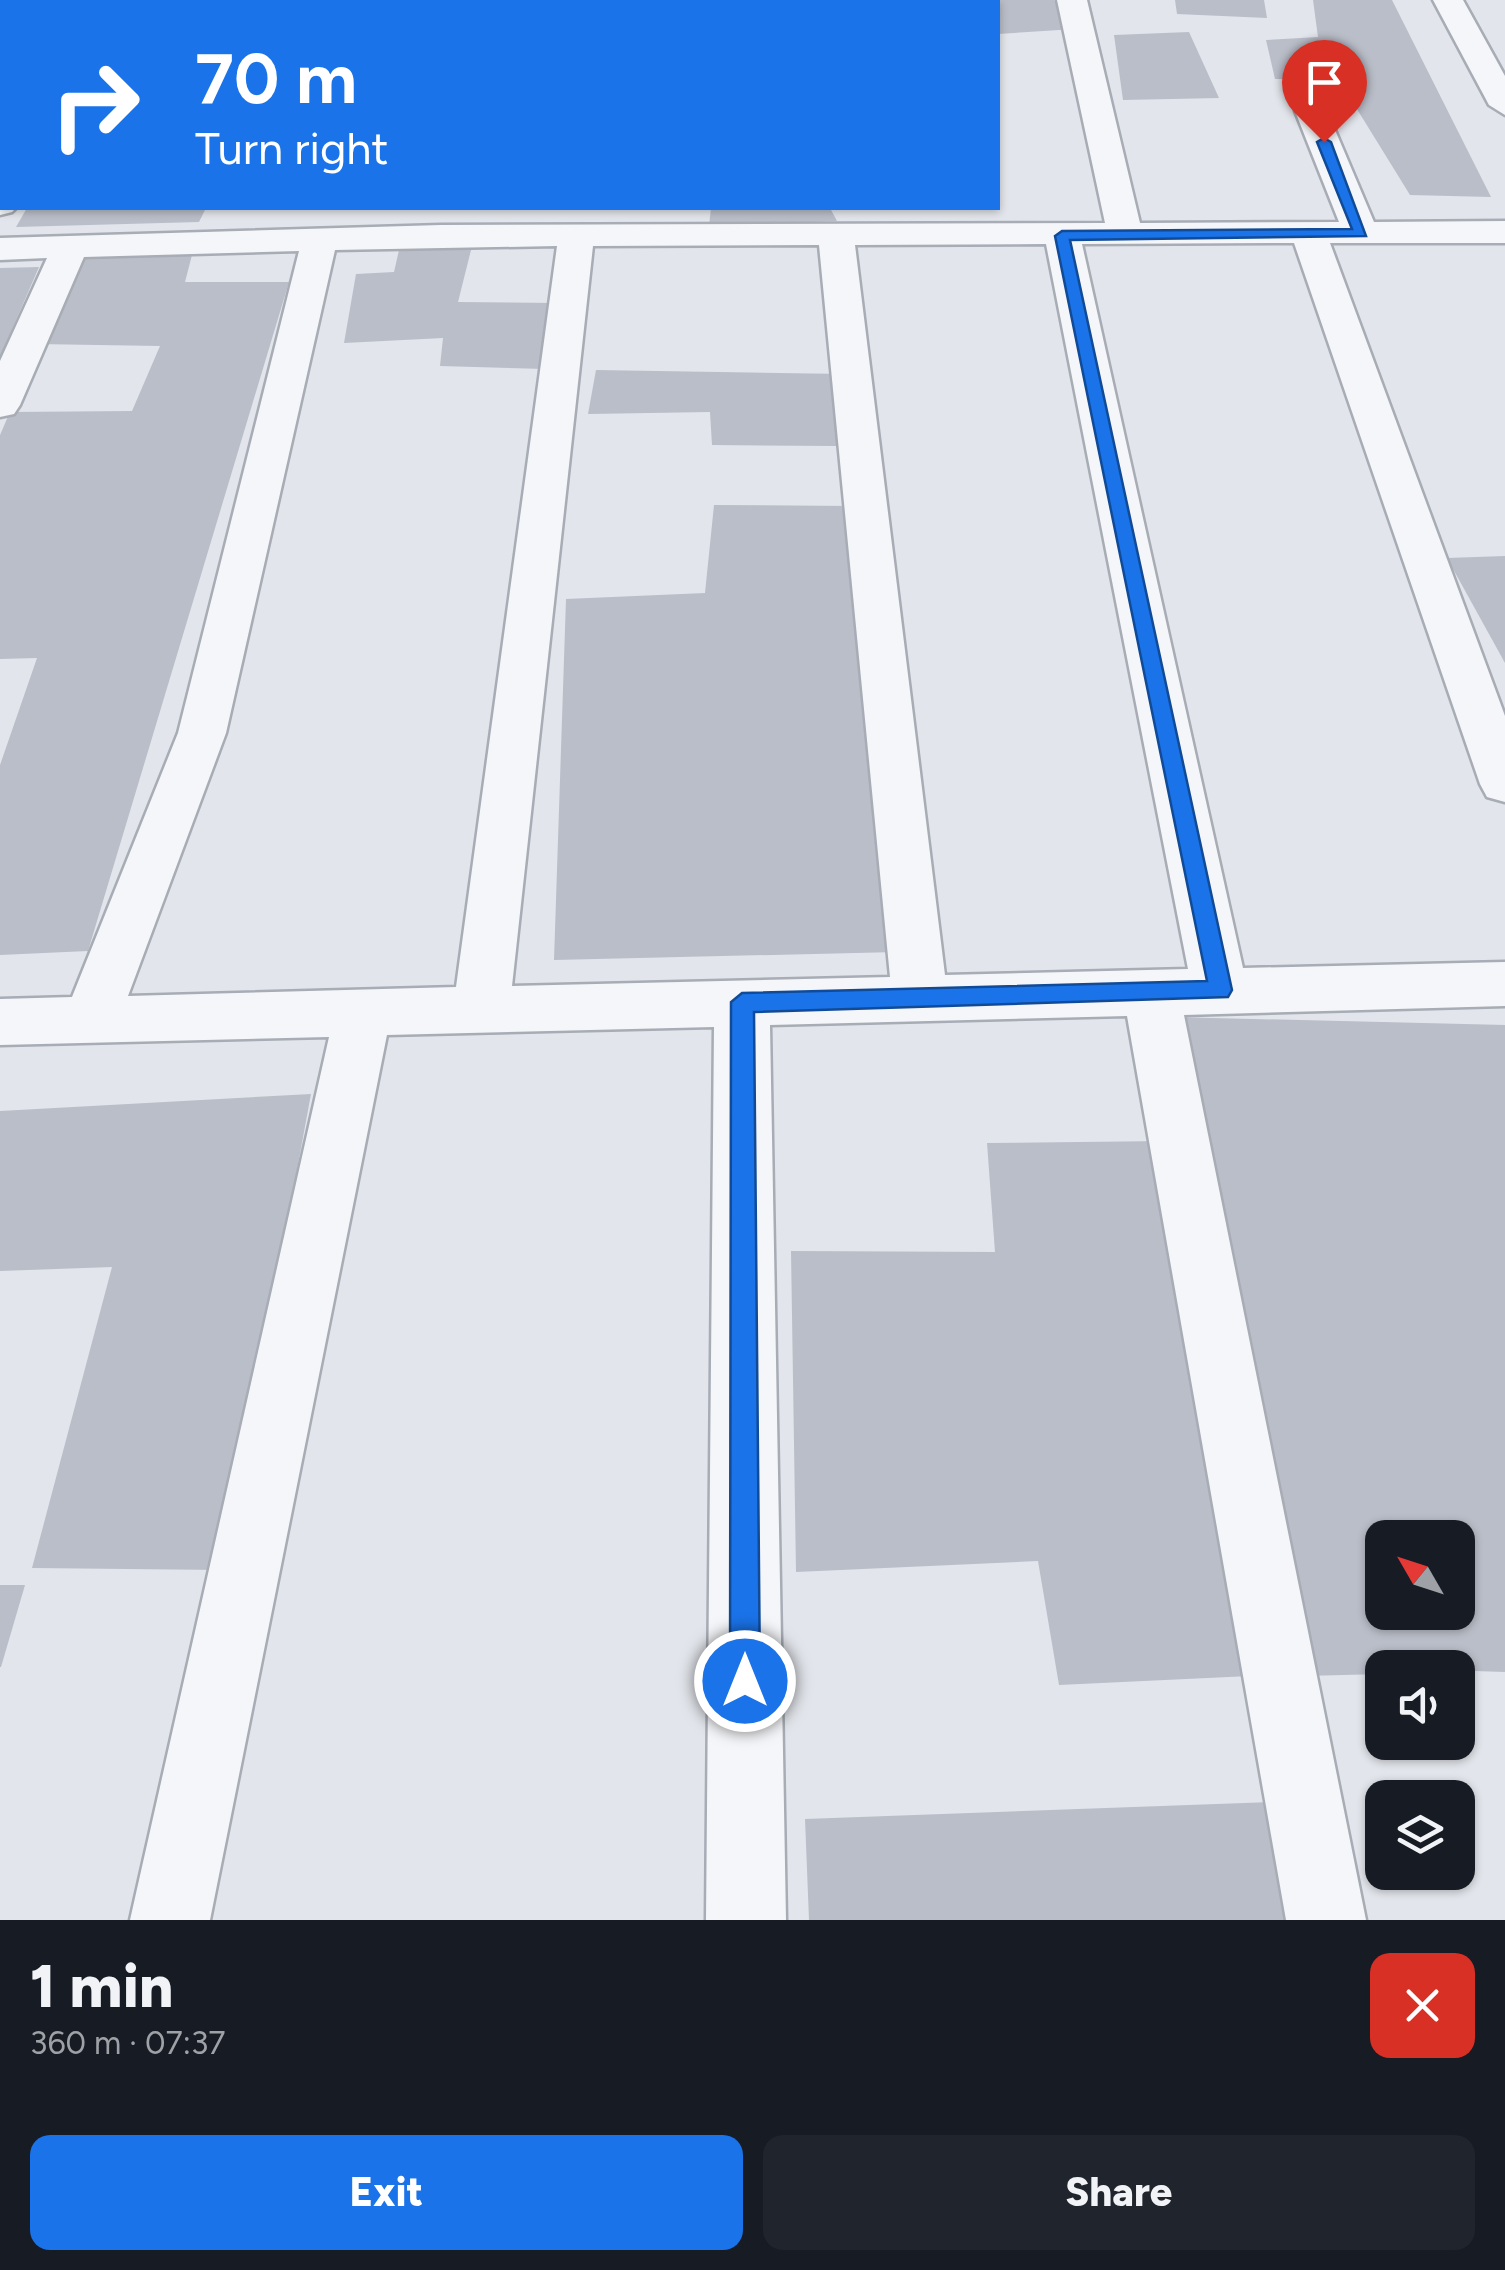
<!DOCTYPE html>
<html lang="en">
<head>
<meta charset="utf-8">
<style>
	body { margin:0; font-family:Figtree,sans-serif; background:#20242c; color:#f1f3f6; height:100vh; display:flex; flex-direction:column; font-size:38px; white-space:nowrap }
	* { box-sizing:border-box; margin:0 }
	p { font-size:32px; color:#9ea1a6 }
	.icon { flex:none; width:55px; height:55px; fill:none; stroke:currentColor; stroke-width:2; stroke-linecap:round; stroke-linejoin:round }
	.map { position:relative; height:1920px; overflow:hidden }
	.sheet { display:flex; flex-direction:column; background:#171b24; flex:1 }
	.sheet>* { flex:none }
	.banner { position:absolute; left:0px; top:0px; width:1000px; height:210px; box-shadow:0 2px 8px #0004; background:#1a73e8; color:#fff; overflow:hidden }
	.needle { width:65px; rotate:309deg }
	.tools { position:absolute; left:1365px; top:1520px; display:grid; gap:20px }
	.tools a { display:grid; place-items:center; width:110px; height:110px; border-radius:20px; background:#171b24; box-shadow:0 2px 8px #0004; font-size:50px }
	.pin { position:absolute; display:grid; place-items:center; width:85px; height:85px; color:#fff; margin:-102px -42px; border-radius:50% 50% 50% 0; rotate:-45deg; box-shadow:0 0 10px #0007 }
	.pin .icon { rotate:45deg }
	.me { position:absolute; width:110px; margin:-55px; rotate:0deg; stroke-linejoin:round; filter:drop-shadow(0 0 8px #0008) }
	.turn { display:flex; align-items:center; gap:35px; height:210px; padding:0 30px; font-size:45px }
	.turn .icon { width:130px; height:130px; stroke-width:2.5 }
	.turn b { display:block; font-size:70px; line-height:85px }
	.round { display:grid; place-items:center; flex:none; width:105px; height:105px; border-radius:20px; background:#20242c }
	.head { display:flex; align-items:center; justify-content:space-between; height:170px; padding:0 30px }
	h1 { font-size:60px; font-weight:800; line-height:75px }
	.cta { display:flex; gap:20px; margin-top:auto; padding:20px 30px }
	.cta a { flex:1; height:115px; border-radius:20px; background:#1a73e8; color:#fff; font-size:40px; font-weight:800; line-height:115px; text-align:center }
	.cta a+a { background:#20242c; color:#f1f3f6 }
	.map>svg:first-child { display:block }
	.building { fill:#babec8; fill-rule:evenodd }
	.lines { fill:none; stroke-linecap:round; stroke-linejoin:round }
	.street-casing { stroke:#a7acb5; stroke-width:5 }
	.street { fill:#f5f6f9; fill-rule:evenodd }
	.route { fill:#1a73e8; stroke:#114b97; stroke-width:2.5 }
</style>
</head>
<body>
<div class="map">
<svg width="1505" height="1920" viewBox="0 0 1505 1920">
	<rect width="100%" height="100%" fill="#e2e5eb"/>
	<g class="building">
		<path d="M998 0H1054L1075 29 998 34Z"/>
		<path d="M1175 0H1264L1267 18 1177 14Z"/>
		<path d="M1313 0H1392L1491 197 1410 195 1339 80 1275 79 1266 40 1318 37Z"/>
		<path d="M1189 32 1219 98 1123 100 1114 35Z"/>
		<path d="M27 208H206L199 222 16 227Z"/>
		<path d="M711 208H830L837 221 709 226Z"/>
		<path d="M399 250H471L458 302 555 303 545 369 440 366 443 338 344 343 356 274 394 272Z"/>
		<path d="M192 255 185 282H289L88 951 0 955V765L37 658 0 659V435L10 412 132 411 160 346 36 344 77 257Z"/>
		<path d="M39 267 0 357V268Z"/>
		<path d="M596 370 846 374 837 446 712 445 710 412 588 414Z"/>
		<path d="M714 505 850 506 897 952 554 960 566 599 705 593Z"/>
		<path d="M1505 556V663L1447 558Z"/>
		<path d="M1171 1017 1505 1025V1672L1382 1668V1674L1304 1676ZM1382 1538H1458V1612H1382Z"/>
		<path d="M311 1094 223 1570 32 1568 112 1267 0 1271V1111Z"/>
		<path d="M1165 1141 1271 1675 1059 1685 1038 1561 796 1572 791 1251 995 1252 987 1143Z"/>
		<path d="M0 1585H25L1 1667H0Z"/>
		<path d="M1275 1802 1311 1920H809L805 1819Z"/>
	</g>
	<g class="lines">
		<g class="street-casing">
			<g id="street">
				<path d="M474 0H504V2H475Z"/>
				<path d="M675 0H705V2H676Z"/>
				<path d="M862 0H892V2H863Z"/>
				<path d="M1057 0H1087L1140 223 1339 222 1295 111 1311 101 1327 111 1374 222 1505 221V243H1330L1505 716V802L1487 797 1480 784 1294 243 1082 244 1243 968 1505 962V1006L1184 1015 1366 1920H1286L1127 1016 770 1025 786 1920H706L714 1027 387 1035 210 1920H130L329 1037 0 1045V999L72 997 178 733 299 251 84 257 20 405 14 414 0 417V361L47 258 0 260V238L441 225 1105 223ZM1046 244 1188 969 945 975 855 245ZM819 245 890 977 512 986 593 246ZM557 246 456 987 128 996 226 733 335 250Z"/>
				<path d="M1433 0H1463L1505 76V115L1489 105Z"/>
				<path d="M0 191 2 208H16L12 212 0 215Z"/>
			</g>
		</g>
		<use href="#street" class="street"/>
	</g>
	<path class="route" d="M1324 138 1331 142 1366 236 1070 240 1232 990 1228 997 754 1012 760 1681 756 1692 745 1696 734 1692 730 1681 731 1002 742 993 1207 981 1055 236 1062 231 1352 229 1317 142Z"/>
</svg>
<div class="tools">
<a><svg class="needle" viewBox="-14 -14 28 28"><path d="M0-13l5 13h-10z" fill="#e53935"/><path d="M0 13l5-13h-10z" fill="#9ea1a6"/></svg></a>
<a><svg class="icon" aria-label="sound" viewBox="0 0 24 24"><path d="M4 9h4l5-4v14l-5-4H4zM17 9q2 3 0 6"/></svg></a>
<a><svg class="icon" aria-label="layers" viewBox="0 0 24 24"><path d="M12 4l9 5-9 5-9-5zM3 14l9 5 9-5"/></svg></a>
</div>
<div class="pin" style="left:1324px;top:142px;background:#d93025"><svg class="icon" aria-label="arrive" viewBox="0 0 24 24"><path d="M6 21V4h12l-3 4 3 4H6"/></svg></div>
<svg class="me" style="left:745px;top:1681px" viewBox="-20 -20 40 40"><circle r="17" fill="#1a73e8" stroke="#fff" stroke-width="3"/><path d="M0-11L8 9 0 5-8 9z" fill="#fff"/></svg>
<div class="banner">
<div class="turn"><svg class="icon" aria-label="right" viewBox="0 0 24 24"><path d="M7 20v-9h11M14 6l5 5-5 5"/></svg><div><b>70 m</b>Turn right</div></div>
</div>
</div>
<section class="sheet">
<div class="head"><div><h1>1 min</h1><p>360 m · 07:37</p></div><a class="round" style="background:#d93025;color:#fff"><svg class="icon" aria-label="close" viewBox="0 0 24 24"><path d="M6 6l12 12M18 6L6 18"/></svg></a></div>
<div class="cta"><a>Exit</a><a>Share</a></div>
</section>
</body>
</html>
